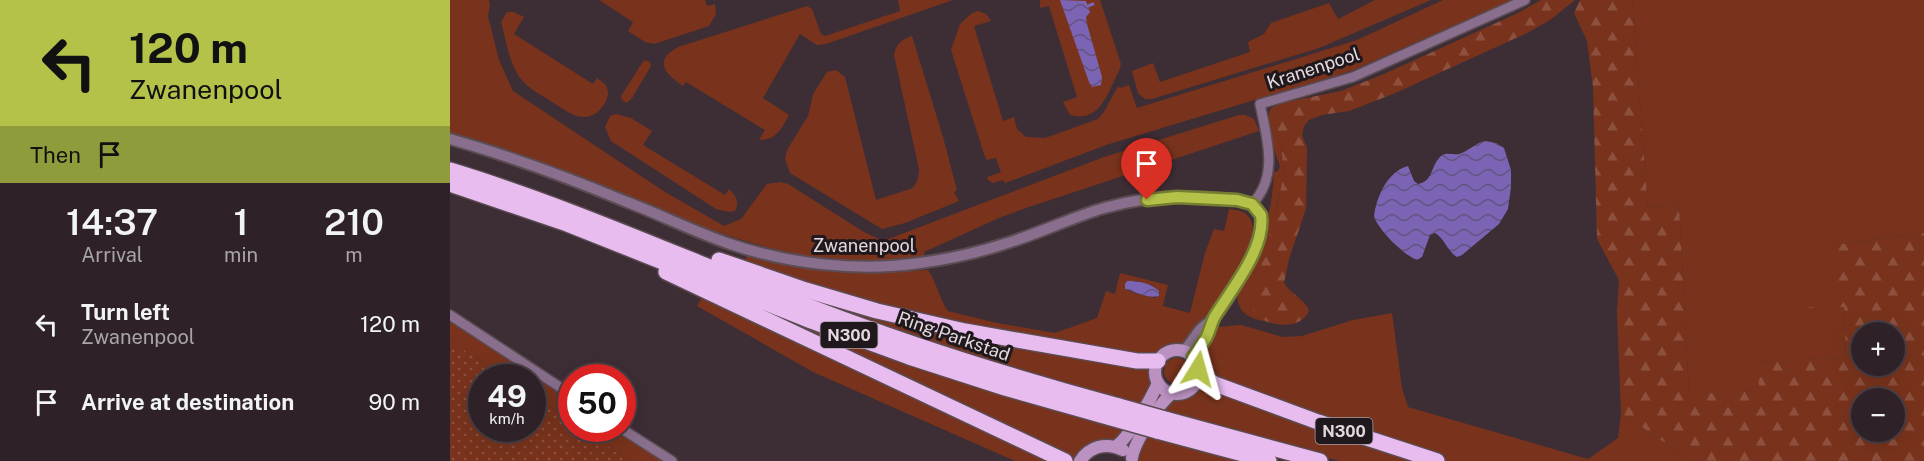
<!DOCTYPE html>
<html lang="en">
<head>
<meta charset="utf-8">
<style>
	body { margin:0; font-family:"Public Sans",sans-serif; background:#362a30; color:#f1f3f6; height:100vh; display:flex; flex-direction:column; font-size:22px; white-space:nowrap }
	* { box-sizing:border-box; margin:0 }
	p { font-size:20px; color:#a7a4a8 }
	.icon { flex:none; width:33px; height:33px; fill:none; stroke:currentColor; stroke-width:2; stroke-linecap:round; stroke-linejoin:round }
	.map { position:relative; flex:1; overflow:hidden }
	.panel { display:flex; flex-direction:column; background:#2e2228; width:450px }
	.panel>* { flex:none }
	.hud { background:#b4c24a; color:#111; overflow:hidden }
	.controls { position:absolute; left:1401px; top:322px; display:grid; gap:12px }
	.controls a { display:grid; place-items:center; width:54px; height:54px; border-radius:50%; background:#2e2228; box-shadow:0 6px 24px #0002,0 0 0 2px #493f45; font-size:30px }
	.speed { position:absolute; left:18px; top:364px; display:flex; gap:12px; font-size:30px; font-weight:700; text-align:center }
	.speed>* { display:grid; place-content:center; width:78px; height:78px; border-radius:50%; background:#2e2228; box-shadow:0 6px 24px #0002,0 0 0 2px #493f45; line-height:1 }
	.speed small { font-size:15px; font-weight:400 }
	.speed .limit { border:9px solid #d22; background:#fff; color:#111 }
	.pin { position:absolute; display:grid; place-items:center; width:51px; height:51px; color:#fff; margin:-62px -26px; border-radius:50% 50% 50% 0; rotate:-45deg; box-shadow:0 0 6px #0007 }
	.pin .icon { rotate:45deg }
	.me { position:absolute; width:66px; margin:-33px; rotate:8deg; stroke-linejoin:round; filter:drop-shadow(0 0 4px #0008) }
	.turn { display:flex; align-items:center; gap:21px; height:126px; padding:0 30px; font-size:27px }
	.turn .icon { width:78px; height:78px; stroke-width:2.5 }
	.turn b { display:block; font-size:42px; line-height:51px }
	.then { display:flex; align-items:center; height:57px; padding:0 30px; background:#0003; gap:12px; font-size:22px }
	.eta { display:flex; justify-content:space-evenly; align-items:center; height:102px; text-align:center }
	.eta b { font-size:36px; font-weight:600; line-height:42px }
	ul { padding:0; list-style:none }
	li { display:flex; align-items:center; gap:18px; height:78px; padding:0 30px }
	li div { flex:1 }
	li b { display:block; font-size:22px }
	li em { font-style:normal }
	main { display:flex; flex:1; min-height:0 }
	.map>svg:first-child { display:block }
	.grass { fill:#79331c; fill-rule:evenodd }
	.forest { fill:url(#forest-firs); fill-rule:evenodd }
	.park { fill:url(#park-dots) }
	.water { fill:url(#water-waves) }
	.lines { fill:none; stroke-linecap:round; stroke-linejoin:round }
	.stream { stroke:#7b64b3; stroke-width:3 }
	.minor-casing { stroke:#5b4c53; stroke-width:12 }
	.tertiary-casing { stroke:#5b4c53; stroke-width:14 }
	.secondary-casing { stroke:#5b4c53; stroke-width:15 }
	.trunk-casing { stroke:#5b4c53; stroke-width:18 }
	.minor { stroke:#896f8d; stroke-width:9 }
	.tertiary { stroke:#896f8d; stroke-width:10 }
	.secondary { stroke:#ba91c1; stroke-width:12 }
	.trunk { stroke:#e9bcf0; stroke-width:15 }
	.trunk-bridge-casing { stroke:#5b4c53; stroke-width:18; stroke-linecap:butt }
	.trunk-bridge { stroke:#e9bcf0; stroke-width:15 }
	.route-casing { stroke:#757e30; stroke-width:15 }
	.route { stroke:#b4c24a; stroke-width:10 }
	.labels { text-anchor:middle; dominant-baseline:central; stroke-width:6; stroke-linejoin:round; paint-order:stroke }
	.shield { fill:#1f181c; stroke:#a89ea3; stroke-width:1.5 }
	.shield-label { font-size:16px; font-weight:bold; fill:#e3d8dd }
	.street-label { font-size:18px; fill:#e3d8dd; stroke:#1f181c }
</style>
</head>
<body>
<main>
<section class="panel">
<div class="hud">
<div class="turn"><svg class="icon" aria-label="left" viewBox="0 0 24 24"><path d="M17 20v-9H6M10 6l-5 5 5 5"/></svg><div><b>120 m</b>Zwanenpool</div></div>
<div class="then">Then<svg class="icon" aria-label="arrive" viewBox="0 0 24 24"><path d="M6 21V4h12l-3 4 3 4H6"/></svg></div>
</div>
<div class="eta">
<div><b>14:37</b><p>Arrival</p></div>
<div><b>1</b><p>min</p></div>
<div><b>210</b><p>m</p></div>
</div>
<ul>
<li><svg class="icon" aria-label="left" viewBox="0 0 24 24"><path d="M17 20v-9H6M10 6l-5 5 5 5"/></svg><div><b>Turn left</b><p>Zwanenpool</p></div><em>120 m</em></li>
<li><svg class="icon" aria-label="arrive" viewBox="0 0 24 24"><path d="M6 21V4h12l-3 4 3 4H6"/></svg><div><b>Arrive at destination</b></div><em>90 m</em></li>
</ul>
</section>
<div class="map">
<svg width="1474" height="461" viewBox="0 0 1474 461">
	<defs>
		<pattern id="forest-firs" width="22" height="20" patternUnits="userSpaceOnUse" patternTransform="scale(1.5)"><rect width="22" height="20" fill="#79331c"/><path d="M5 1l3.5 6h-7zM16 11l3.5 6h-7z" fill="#8c503d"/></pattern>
		<pattern id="park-dots" width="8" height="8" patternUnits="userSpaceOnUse" patternTransform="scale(1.5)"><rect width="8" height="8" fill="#79331c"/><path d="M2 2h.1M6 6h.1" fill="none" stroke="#8c503d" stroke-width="1.8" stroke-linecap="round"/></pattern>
		<pattern id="water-waves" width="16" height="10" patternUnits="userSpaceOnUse" patternTransform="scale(1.5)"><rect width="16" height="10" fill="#7b64b3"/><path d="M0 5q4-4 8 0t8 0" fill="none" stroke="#625480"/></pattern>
	</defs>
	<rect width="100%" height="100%" fill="#3d2d35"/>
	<g class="grass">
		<path d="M0 0H39L40 5 38 16 49 60 63 91 215 192 274 226 291 219 317 184 330 182 338 184 414 232 433 241 654 157 789 115H795L804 119 809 131 579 207 549 218 474 252 475 257C451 260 426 263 402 262 292 254 193 200 91 162 62 151 30 141 0 133Z"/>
		<path d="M149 0H255L257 6 265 4 266 14 259 26 204 44 195 42 178 31 183 22Z"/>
		<path d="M448 0H503L376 44 367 45 350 34 313 98 339 115C331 129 327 140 309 140L315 130 236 82 233 86C215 74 203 61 228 47L357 6 362 9 371 34 375 36 450 11Z"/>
		<path d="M590 0H650L671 64 669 71C657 93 651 123 620 115L613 102 627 97 599 6 590 8Z"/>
		<path d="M925 0H981L869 48 702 99H695L688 93 682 71 703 63 710 82 800 52 798 42 814 34 821 23 879 3 888 19Z"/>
		<path d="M993 0H1062L901 71 659 144 555 183 553 180 543 183 538 180 537 177 551 172 546 158 537 160 535 157 501 50 510 24 522 13 528 11 536 14 541 21 524 26 553 121 564 117 567 129 576 137 595 138 648 119 654 112 668 86 670 88 679 85 687 108 907 40Z"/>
		<path d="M1182 0H1474V233L1385 245 1394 306 1396 358 1309 362 1310 391 1239 395 1229 204 1198 208Z"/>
		<path d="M57 12H64L74 17 64 34 143 84 147 78C151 81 156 84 157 88 162 100 146 118 134 117 123 117 114 109 105 104 94 96 80 90 71 79 59 64 56 40 51 22Z"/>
		<path d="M462 36 493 137 507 190 504 192 509 201 455 223 432 229 340 173 335 159 337 150 358 116 363 94 377 72 386 70 395 77 426 200 463 188 468 179 469 169 444 55C446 44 451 40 462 36Z"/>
		<path d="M194 60 200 62 201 66 182 98 177 103 172 100 171 96Z"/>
		<path d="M831 103 825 115V124L831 146 834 173 804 310 810 316 820 322C809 321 793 317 789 305 783 292 798 274 804 262 817 233 822 204 824 172L828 171 830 166C825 151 813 122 821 108Z"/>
		<path d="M166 114 181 118 202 131 193 145 275 195 279 189C286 196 290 201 285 211L279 212 266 209 161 141 155 127 160 116Z"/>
		<path d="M779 209C785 210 792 210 797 215 823 239 755 319 739 339L734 343 719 347 700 358 489 322 293 264 298 254C324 260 349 267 376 270 409 273 444 271 478 270 487 283 489 298 498 311L547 323 605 333 647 318 656 291 665 294 670 273 718 285 713 306 740 313 755 253 764 229 774 231ZM677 281H687L704 286 706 298 687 294 675 289Z"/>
		<path d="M265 289 486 373 675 431C664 442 661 438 648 442 637 445 631 452 624 460Z"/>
		<path d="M349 293 702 367 703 383 694 405 527 359 412 318Z"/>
		<path d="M253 296 606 461H565L363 372 247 306Z"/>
		<path d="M942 313 952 388 958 407 1138 459 1168 438 1171 413 1242 461H890L853 452 725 413 710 441 790 461H688L689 445 719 403 739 395 752 383 754 368 753 356 759 339 768 327 791 325 833 337 852 336 903 320Z"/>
		<path d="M0 319 121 400V421L83 395 82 378H57L0 341Z"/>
		<circle cx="727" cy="371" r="13"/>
		<path d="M133 429H166L212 461H179Z"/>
	</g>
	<g class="forest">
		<path d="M1091 0H1125L1100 20 1077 33 943 94 899 111 872 115 859 120 854 126 852 135 857 148 856 209 839 259 834 283C841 294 853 298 859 310 853 331 814 328 804 311 803 309 802 303 802 301L827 206 834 173 831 146 825 124V115L831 103 891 91 934 74 1068 13Z"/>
		<path d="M1130 0H1182L1198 208 1229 204 1239 394 1309 391 1308 362 1396 358 1394 307 1320 309 1389 306 1385 245 1474 233V461H1242L1171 413 1167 313 1169 280 1147 239 1143 87 1137 41 1124 13ZM1412 333H1444V366H1412ZM1412 399H1444V432H1412Z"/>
	</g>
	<path class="park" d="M0 341 57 378H32V429H82L83 395 121 421 122 429H133L179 461H0Z"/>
	<g class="water">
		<path d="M610 0 636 1 640 12 636 17 637 24 652 77 651 85 642 87 639 82Z"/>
		<path d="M1035 141 1046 143 1054 148 1061 170V187L1058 209 1049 224 1012 255 1007 257C997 251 995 239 985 233L980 235 972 257 967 260C952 254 930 231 924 217 926 197 938 171 958 166L964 181 968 184C984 181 980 166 991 156 996 152 1003 155 1009 154 1019 151 1025 143 1035 141Z"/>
		<path d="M677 281C688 281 701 283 709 291V296C697 299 686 292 675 289V284Z"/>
	</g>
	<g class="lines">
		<path class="stream" d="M638 6 643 4"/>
		<g class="minor-casing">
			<g id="minor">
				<path d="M802 204C829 177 817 138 810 104L903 77 1075 0"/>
				<path d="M0 315 122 395"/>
				<path d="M172 429 222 461"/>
			</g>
		</g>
		<g class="tertiary-casing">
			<g id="tertiary">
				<path d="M0 139C60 156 119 178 177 202 211 215 245 232 280 244 339 264 408 272 470 263 499 259 527 253 554 244 588 234 620 218 654 208 693 197 735 195 775 199 787 200 804 200 810 214 819 234 778 302 764 318 759 323 753 326 749 331 743 338 740 346 733 351"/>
				<path d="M743 357 757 336 763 321"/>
			</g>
		</g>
		<g class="secondary-casing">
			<g id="secondary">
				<circle cx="727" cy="372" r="22"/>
				<path d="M665 447C679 438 701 399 708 383"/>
				<path d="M682 458C684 443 710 401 723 393"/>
				<path d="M630 461C640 446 656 442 673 450"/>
			</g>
		</g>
		<g class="trunk-casing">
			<g id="trunk">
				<path d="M0 170C125 208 244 263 366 309 466 347 566 378 669 406"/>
				<path d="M0 184 117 224 361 321 459 357 555 388 661 418"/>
				<path d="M269 260 356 290 427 311 515 331 687 361H708"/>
				<path d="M216 272 615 461"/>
				<path d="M748 374 765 384 868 422 987 461"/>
				<path d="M715 419 870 461"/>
				<path d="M707 431 819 461"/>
			</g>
		</g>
		<use href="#minor" class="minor"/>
		<use href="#tertiary" class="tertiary"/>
		<use href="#secondary" class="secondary"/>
		<use href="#trunk" class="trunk"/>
		<g class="trunk-bridge-casing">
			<g id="trunk-bridge">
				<path d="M669 406 715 419"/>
				<path d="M661 418 707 431"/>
			</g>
		</g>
		<use href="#trunk-bridge" class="trunk-bridge"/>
	</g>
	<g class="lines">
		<g class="route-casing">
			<path id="route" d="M697 200 727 197 787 200 802 204 811 215C816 248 781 290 765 316 761 323 760 331 756 338 752 345 747 351 743 357L748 369"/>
		</g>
		<use href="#route" class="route"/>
	</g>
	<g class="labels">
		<g class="shield">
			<rect x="370.5" y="322" width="57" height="26" rx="4.5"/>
			<rect x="865.5" y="418" width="57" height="26" rx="4.5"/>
		</g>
		<g class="shield-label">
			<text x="399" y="335">N300</text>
			<text x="894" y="431">N300</text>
		</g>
		<g class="street-label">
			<text transform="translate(863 68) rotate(-18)">Kranenpool</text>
			<text x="414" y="245">Zwanenpool</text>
			<text transform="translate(504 336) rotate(19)">Ring Parkstad</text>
		</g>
	</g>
</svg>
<div class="controls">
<a>+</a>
<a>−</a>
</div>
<div class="speed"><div>49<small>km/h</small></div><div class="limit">50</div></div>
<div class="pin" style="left:697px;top:200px;background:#d93025"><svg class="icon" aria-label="arrive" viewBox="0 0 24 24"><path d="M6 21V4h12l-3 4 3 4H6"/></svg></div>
<svg class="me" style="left:748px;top:369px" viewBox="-20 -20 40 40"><path d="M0-17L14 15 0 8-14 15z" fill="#b4c24a" stroke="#fff" stroke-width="4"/></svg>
</div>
</main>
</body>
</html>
